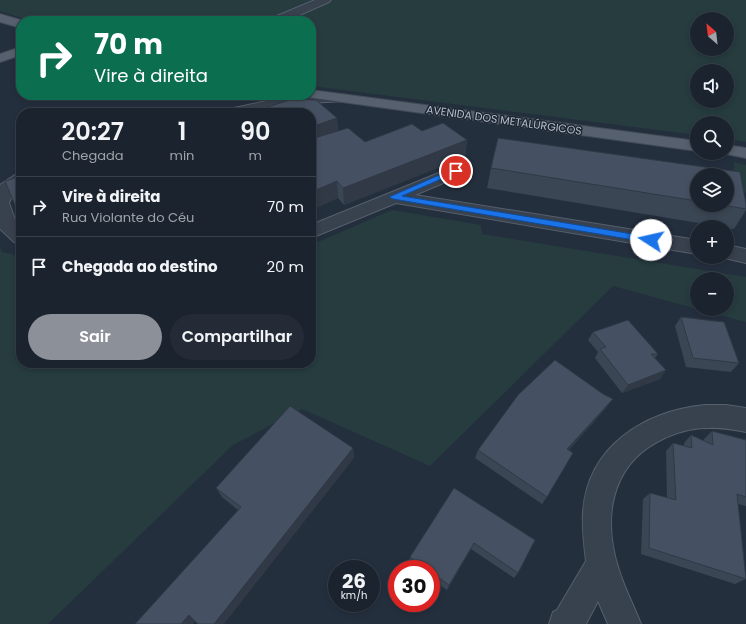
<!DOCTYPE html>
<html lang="pt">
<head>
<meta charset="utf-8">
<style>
	body { margin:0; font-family:Poppins,sans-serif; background:#242b36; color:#f1f3f6; height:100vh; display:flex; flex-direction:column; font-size:15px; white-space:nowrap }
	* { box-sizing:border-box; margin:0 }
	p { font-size:13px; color:#a0a4aa }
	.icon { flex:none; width:22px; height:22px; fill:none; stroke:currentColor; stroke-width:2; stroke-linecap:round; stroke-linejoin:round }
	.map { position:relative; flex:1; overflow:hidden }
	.drawer { position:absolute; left:16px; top:108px; width:300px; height:260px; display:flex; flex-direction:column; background:#1b232e; border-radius:16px; box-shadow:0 2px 6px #0003,0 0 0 1px #39404a }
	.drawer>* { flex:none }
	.top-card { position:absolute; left:16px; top:16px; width:300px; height:84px; border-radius:16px; box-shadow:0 2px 6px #0003,0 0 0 1px #39404a; background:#0b6e4f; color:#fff; overflow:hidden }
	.needle { width:26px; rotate:332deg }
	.fabs { position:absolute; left:690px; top:12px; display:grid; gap:8px }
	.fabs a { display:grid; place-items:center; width:44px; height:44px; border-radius:50%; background:#1b232e; box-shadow:0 2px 6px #0003,0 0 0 1px #39404a; font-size:20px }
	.speed { position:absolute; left:328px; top:560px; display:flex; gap:8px; font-size:20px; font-weight:700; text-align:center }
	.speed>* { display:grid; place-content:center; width:52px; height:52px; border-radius:50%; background:#1b232e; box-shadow:0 2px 6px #0003,0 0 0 1px #39404a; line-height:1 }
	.speed small { font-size:10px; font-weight:400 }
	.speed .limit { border:6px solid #d22; background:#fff; color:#111 }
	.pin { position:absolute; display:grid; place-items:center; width:34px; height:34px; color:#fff; margin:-17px; border:2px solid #fff; border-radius:50%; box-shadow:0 1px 4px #0007 }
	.me { position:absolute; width:44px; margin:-22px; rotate:280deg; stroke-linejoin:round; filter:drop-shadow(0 0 3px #0008) }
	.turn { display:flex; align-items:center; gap:14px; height:84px; padding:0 12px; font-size:18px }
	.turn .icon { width:52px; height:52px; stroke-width:2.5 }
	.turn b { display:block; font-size:28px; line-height:34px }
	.eta { display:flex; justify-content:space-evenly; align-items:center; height:68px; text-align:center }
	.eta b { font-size:24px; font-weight:600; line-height:28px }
	.action { display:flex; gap:8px; margin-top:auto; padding:8px 12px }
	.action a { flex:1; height:46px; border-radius:24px; background:#8c9099; color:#fff; font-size:16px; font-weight:600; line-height:46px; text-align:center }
	.action a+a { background:#242b36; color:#f1f3f6 }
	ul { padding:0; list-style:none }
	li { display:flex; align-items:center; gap:12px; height:60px; padding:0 12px; border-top:1px solid #39404a }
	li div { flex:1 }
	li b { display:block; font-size:15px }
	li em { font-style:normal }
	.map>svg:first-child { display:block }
	.green { fill:#263c3f; fill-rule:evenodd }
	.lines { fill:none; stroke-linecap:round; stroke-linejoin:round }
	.minor-casing { stroke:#565f6c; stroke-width:2 }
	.major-casing { stroke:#414a57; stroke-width:2 }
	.minor { fill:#38414e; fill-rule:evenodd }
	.major { fill:#56606e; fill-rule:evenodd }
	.wall { fill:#3b4654; fill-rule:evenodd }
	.shaded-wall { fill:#303945 }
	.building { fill:#455162; stroke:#303945 }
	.route { fill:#1a73e8; stroke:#114b97 }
	.labels { text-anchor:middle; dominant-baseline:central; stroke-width:3; stroke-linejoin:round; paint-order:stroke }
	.far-street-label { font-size:11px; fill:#b4bcc9; stroke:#1d2633 }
</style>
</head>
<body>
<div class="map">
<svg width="746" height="624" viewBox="0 0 746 624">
	<rect width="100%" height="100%" fill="#242f3e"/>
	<g class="green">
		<path d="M0 0H319L271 21H216L196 18 191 21H31L0 11Z"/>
		<path d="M334 0H746V142L727 139V123H697V135L311 86V21H287ZM697 19H727V49H697ZM697 71H727V101H697Z"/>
		<path d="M734 162 746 165V193L734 186Z"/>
		<path d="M392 210 481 225 482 234 746 277V322L697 309H727V279H697V309L613 286 430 466 302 409 233 445 48 624H0V247L2 252 21 256V363H311V245Z"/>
	</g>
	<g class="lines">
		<g class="minor-casing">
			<g id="minor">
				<path d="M315 0H331L329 2 286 21H270L272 18Z"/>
				<path d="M340 94 345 95 347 98 345 101 289 104 250 113H222L225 110 289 96Z"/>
				<path d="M456 166 462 167 465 171 462 175 415 195 697 240V254L396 203 311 238V225Z"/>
				<path d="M21 174V187L14 191 9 203 16 222 21 227V244L14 242 0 229V185L15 175Z"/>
				<path d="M727 245 746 249V263L720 257H727Z"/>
				<path d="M705 405H726L746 408V432C713 425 687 426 657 442 609 468 603 522 619 570 625 589 634 606 641 624H608L598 601 586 624H549L553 612 557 610 586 561C584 545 582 529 583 513 587 446 645 411 705 405Z"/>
			</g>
		</g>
		<g class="major-casing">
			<g id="major">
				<path d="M0 14 24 21H21V28L0 22Z"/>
				<path d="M21 47V55L0 62V54Z"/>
				<path d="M311 90 697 141V151L306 97 304 95H311Z"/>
				<path d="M727 145 746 148V158L721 153H727Z"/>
			</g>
		</g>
		<use href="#minor" class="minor"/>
		<use href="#major" class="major"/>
	</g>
	<g class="wall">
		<path d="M311 113 337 118 338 131 365 142 422 131 467 140 465 157 344 205 338 198 311 210Z"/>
		<path d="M498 138 740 172 746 204V210L734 229 727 228V227H723L487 188 491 168ZM697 175H727V205H697Z"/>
		<path d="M681 317 739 363 731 372 686 367 675 326Z"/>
		<path d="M593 332 658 354 655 358 660 379 622 393 595 358 598 352 588 340Z"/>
		<path d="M607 407 569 450 547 497 542 504 475 458 478 450Z"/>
		<path d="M712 431 746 440V506L738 504 746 579 735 584 641 554 643 499 650 493 667 498 666 451 673 443 684 446V443L691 435 704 441V439Z"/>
		<path d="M353 448 354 458 238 510 222 497 216 488Z"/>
		<path d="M454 488 518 573 514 578 471 549 447 590 431 579V569H418L409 562 410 557Z"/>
	</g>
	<g class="shaded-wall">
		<path d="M337 118 338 135 311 145V127Z"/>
		<path d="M467 140 465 157 344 205 343 188Z"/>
		<path d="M337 181 338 198 311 210V192Z"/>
		<path d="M21 209V216L17 210Z"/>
		<path d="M666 370 660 379 622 393 628 385Z"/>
		<path d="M613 399 607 407 563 457 567 449Z"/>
		<path d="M353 448 354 458 224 624H214Z"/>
		<path d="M474 543 471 549 447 590 449 585Z"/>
		<path d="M189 615 196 620 193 624H181Z"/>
	</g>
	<g class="building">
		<path d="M293 99 316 100 337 118 311 127V113H248Z"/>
		<path d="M443 123 467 140 343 188 337 181 311 192V139L348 128 365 142 412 124 422 131Z"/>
		<path d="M498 138 740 172 746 204V209L723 205H727V175H697V201L491 168Z"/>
		<path d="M21 176V209L17 210 5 181Z"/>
		<path d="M681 317 724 322 739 363 693 358Z"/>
		<path d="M628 320 658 354H651L666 370 628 385 600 349 606 347 593 332Z"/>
		<path d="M555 360 603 394 613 399 567 449 573 453 547 497 478 450 518 395Z"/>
		<path d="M290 406 353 448 214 624H198L189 615 181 624H135L241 507 216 488Z"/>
		<path d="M712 431 746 440V497L737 494 746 579 649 548 650 493 676 500 673 443 692 448 691 435 713 445Z"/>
		<path d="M454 488 535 540 518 573 474 543 449 585 431 572V569H427L410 557Z"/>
	</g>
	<path class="route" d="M453 169H456L460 171 402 196 651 237 655 240 651 243 393 199 389 197Z"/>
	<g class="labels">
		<g class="far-street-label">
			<text transform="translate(504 120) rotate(8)">AVENIDA DOS METALÚRGICOS</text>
		</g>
	</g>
</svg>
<div class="fabs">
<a><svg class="needle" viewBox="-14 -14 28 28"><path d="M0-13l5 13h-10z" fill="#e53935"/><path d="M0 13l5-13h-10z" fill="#a0a4aa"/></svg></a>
<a><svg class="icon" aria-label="sound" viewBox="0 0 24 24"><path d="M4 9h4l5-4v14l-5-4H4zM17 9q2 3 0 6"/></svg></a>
<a><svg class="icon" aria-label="search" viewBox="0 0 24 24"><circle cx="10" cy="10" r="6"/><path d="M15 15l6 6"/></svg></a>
<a><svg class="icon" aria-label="layers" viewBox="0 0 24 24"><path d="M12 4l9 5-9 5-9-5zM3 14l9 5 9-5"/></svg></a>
<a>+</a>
<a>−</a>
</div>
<div class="speed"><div>26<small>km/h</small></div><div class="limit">30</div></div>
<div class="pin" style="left:456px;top:171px;background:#d93025"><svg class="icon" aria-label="arrive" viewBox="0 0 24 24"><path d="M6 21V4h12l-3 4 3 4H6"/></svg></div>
<svg class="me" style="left:651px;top:240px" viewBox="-20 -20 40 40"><circle r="19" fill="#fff"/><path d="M0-13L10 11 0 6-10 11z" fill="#1a73e8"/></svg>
<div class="top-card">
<div class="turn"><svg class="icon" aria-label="right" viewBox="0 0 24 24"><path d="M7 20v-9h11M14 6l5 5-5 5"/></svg><div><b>70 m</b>Vire à direita</div></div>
</div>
<section class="drawer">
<div class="eta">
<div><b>20:27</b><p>Chegada</p></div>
<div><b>1</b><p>min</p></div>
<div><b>90</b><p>m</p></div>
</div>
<ul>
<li><svg class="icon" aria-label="right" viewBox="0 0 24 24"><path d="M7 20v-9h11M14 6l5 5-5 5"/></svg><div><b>Vire à direita</b><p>Rua Violante do Céu</p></div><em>70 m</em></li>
<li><svg class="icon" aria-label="arrive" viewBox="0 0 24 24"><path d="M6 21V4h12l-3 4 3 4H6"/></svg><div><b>Chegada ao destino</b></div><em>20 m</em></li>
</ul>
<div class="action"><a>Sair</a><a>Compartilhar</a></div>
</section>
</div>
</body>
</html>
